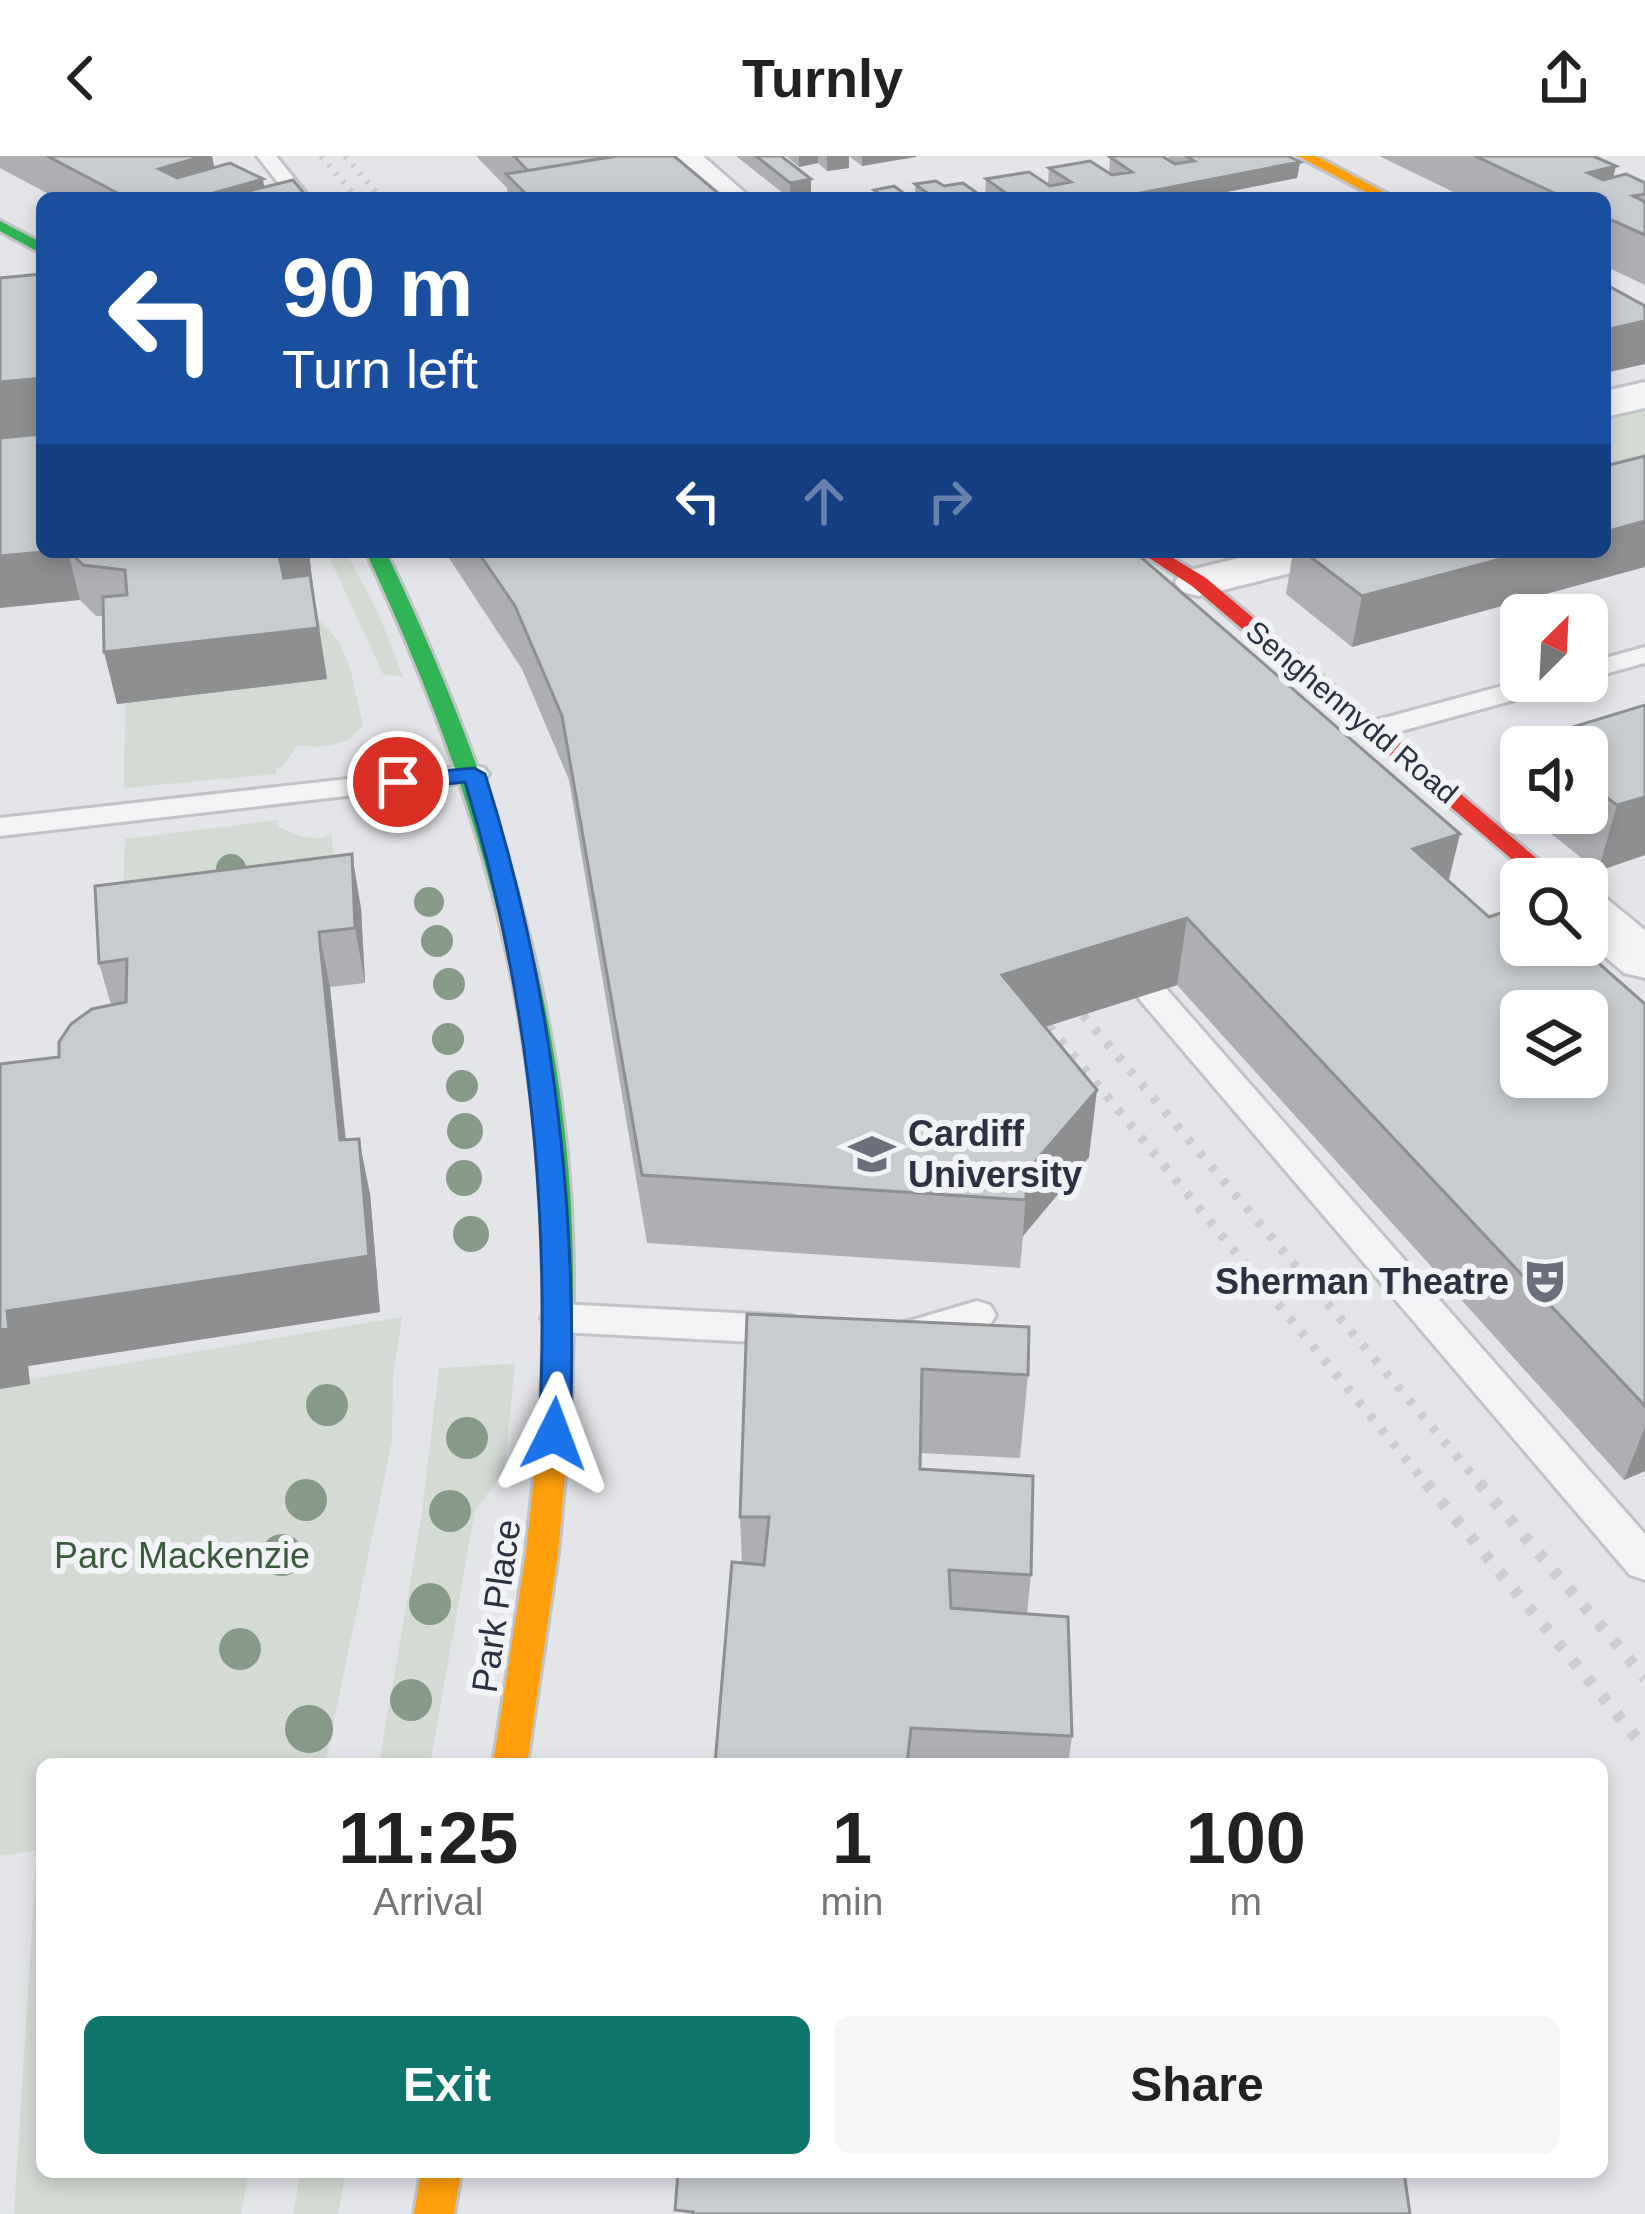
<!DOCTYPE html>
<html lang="en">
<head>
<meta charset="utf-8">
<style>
	body { margin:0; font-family:Arial,sans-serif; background:#f6f6f6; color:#222; height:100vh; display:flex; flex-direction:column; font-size:45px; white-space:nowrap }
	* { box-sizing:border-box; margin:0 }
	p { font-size:39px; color:#767676 }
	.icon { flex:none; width:66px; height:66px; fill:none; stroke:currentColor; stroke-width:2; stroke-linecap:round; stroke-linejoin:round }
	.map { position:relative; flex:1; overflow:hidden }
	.panel { position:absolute; left:36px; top:1602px; width:1572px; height:420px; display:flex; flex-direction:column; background:#fff; border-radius:18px; box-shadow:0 6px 18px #0003 }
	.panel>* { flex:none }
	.top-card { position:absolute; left:36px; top:36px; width:1575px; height:366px; border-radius:18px; box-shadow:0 6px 18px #0003; background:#1a4fa0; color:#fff; overflow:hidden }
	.needle { width:78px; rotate:24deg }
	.controls { position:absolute; left:1500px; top:438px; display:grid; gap:24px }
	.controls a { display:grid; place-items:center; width:108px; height:108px; border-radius:18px; background:#fff; box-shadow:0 6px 18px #0003; font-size:60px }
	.pin { position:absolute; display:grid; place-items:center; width:102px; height:102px; color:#fff; margin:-51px; border:6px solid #fff; border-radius:50%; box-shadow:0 3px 12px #0007 }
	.me { position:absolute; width:132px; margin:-66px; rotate:3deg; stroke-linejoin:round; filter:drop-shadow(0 0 9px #0008) }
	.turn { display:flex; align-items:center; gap:42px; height:252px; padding:0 48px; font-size:54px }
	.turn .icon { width:156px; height:156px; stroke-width:2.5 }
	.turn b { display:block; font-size:84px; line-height:102px }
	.lanes { display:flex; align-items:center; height:114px; padding:0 48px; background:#0003; justify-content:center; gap:60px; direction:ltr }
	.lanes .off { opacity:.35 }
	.eta { display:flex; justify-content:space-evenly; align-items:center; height:204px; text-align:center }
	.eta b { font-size:72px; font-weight:700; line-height:84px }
	.cta { display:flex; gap:24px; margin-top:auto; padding:24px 48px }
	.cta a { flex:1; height:138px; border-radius:18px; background:#0f766e; color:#fff; font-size:48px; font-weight:700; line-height:138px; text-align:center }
	.cta a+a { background:#f6f6f6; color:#222 }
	header { display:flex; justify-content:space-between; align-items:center; height:156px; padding:0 48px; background:#fff; font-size:54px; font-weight:700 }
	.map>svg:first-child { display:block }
	.green { fill:#d3dbd4 }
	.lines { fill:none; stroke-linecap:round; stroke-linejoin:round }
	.lane-casing { stroke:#c2c3c6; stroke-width:6 }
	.street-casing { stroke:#c2c3c6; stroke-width:6 }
	.fast-casing { stroke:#c2c3c6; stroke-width:6 }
	.slow-casing { stroke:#c2c3c6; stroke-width:6 }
	.jam-casing { stroke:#c2c3c6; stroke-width:6 }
	.lane { fill:#f3f3f5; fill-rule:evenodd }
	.street { fill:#f3f3f5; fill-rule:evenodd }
	.fast { fill:#30b455; fill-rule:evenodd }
	.slow { fill:#ff9f0a; fill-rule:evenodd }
	.jam { fill:#e5322d; fill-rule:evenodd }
	.rail-far2 { stroke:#cccdd0; stroke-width:6; stroke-dasharray:3 8; stroke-linecap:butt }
	.rail-far1 { stroke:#cccdd0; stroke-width:9; stroke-dasharray:6 12; stroke-linecap:butt }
	.rail { stroke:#cccdd0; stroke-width:12; stroke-dasharray:8 15; stroke-linecap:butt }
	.tree { fill:#879989 }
	.wall { fill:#adafb2 }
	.shaded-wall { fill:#8d8f91 }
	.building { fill:#c9cccf; stroke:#8d8f91; stroke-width:3; fill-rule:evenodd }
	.route { fill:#1a73e8; stroke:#114b97; stroke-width:3 }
	.labels { text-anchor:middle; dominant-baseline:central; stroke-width:12; stroke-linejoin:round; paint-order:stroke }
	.far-street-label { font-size:30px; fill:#2c3040; stroke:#f2f3f7 }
	.poi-label { font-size:36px; font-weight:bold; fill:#2c3040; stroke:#f2f3f7; text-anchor:start }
	.park-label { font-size:36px; fill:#3b5a3b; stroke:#f2f3f7 }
	.street-label { font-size:36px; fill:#2c3040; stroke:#f2f3f7 }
</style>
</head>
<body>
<header><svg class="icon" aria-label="back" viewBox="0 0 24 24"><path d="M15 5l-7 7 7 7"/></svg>Turnly<svg class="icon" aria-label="share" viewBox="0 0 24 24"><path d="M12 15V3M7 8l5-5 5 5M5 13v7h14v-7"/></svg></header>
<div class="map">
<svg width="1645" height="2058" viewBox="0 0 1645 2058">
	<rect width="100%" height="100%" fill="#e3e5e8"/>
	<g class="green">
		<path d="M1645 250V303L1605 312V259Z"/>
		<path d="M327 396H346L379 459 403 521 383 518Z"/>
		<path d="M304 455C352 482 350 518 363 568 347 594 320 590 297 590L282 611 276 612V618L124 632 125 546Z"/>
		<path d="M277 664V670C294 678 315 688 331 678L342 755 121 783 125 683Z"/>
		<path d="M402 1161 393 1221 392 1285 325 1608H42V2016H249L241 2058H14L37 1694 0 1700V1233L30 1228 31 1223Z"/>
		<path d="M515 1208 504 1317 475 1354 430 1608H379L422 1357 439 1212Z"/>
		<path d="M301 2016H346L338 2058H293Z"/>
	</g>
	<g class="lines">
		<g class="lane-casing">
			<g id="lane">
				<path d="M257 0H276L310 42H290Z"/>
				<path d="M1645 491V507L1587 523V507Z"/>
				<path d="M1521 525H1566L1562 531 1372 583 1358 574 1362 568Z"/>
				<path d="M474 609 484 612 489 618 484 624 0 680V662Z"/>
				<path d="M1152 827 1164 830 1645 1378V1424L1630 1419 1140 844 1136 837 1140 830Z"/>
				<path d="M977 1145 990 1149 996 1159 990 1169 906 1194 892 1190 887 1180 892 1170Z"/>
				<path d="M560 1148 791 1160 805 1164 810 1174 805 1184 791 1188 560 1176 546 1172 541 1162 546 1152Z"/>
			</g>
		</g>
		<g class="street-casing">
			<g id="street">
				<path d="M665 0H703L751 42H711Z"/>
				<path d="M1645 226V252L1605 261V235Z"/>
				<path d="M1263 396H1342L1335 406 1199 440 1182 436 1175 426 1182 416Z"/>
				<path d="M1587 738 1607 743 1645 774V822L1624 817 1587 785Z"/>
			</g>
		</g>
		<g class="fast-casing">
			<g id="fast">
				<path d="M0 65 42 87V98L0 75Z"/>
				<path d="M366 396H386C483 598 555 810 570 1035 575 1108 573 1181 571 1255L567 1263H545L541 1255C555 931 504 689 366 396Z"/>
			</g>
		</g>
		<g class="slow-casing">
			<g id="slow">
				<path d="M1298 0H1316L1395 42H1377Z"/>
				<path d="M556 1244 567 1247 571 1255 558 1397 527 1608H493L526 1397 541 1255 545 1247Z"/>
				<path d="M421 2016H461L454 2058H414Z"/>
			</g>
		</g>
		<g class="jam-casing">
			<path id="jam" d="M1140 396H1163L1206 422 1561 723H1535L1192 430Z"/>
		</g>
		<use href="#lane" class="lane"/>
		<use href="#street" class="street"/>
		<use href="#fast" class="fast"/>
		<use href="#slow" class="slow"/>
		<use href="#jam" class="jam"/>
		<g class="rail-far2">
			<path d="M321 0 357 42"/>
			<path d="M345 0 381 42"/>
		</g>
		<g class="rail-far1">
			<path d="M1083 859 1482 1330"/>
			<path d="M1049 870 1428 1330"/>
		</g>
		<g class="rail">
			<path d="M1426 1327 1645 1592"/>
			<path d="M1479 1327 1645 1522"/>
		</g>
	</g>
	<g class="tree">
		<circle cx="231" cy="713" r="15"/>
		<circle cx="429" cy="746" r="15"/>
		<circle cx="437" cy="785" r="16"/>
		<circle cx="449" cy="828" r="16"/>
		<circle cx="448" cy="883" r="16"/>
		<circle cx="462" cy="930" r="16"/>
		<circle cx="465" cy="975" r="18"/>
		<circle cx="464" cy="1022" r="18"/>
		<circle cx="471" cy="1078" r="18"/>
		<circle cx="327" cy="1249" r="21"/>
		<circle cx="467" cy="1282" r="21"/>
		<circle cx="306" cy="1344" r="21"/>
		<circle cx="450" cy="1355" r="21"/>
		<circle cx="282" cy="1399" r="21"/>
		<circle cx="430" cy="1448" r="21"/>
		<circle cx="240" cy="1493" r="21"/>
		<circle cx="411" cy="1544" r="21"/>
		<circle cx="309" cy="1573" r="24"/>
	</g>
	<g class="wall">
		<path d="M0 0H212L214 12 264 31 308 42H56L0 12Z"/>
		<path d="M476 0H609L724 42H508L507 32Z"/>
		<path d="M736 0H781L811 39 789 42Z"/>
		<path d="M786 0H849V12L827 15 818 7 799 11Z"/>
		<path d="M849 0H916L862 10Z"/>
		<path d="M1169 0H1288L1300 6 1297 22 1196 42H915V28L944 30 984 42 989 41 985 39 986 23 1048 27 1049 12 1109 17 1110 1 1168 4Z"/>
		<path d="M1379 0H1593L1614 21 1645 27V129L1605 110V42H1466Z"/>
		<path d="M42 396H309L313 433 327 523 117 548 103 460H96L80 444Z"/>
		<path d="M445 396H1135L1449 725 1489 761 1645 848V1315L1624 1324 1177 829 1045 871 1089 1001 1023 1080 1020 1112 647 1087 569 624 522 513Z"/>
		<path d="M1293 396H1605L1352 491 1286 438Z"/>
		<path d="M1645 549V699L1598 715 1525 657H1587V591H1529L1530 584Z"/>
		<path d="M1521 620V654L1514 648Z"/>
		<path d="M361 752 365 827 330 831 346 984 370 1038 380 1156 28 1210 30 1228 0 1233V908L59 901 111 849 99 807Z"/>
		<path d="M747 1158 1028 1219 1020 1302 921 1297 920 1313 1031 1419 1027 1458 1072 1580 1068 1608H715L742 1407 740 1361Z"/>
	</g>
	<g class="shaded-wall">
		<path d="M115 0H212L219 35 263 23 266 42H165Z"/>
		<path d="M799 0H818V7L799 11Z"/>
		<path d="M827 0H849V12L827 15Z"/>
		<path d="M862 0H916V1L862 10Z"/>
		<path d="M1300 6 1297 22 1196 42H1115Z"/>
		<path d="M1616 10 1606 53 1588 17Z"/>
		<path d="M811 23V39L790 42V27Z"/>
		<path d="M1645 165V208L1605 217V174Z"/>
		<path d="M42 222V295L0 299V226Z"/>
		<path d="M1645 365V411L1352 491 1362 440 1527 396H1605V376Z"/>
		<path d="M43 396H68L80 444 0 452V400Z"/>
		<path d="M278 396H309L313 433 327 523 117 548 104 496 287 445Z"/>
		<path d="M1645 641V699L1598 715 1617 649Z"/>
		<path d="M1460 678 1444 744 1413 693Z"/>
		<path d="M352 698 361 752 365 827 355 772Z"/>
		<path d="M1187 762 1177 829 997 886 1002 819Z"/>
		<path d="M319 776 330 831 351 1039 340 984Z"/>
		<path d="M1097 934 1089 1001 1023 1080 1027 1015Z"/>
		<path d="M359 983 370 1038 380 1156 28 1210 30 1228 0 1233V1174L7 1155Z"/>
		<path d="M1645 1271V1315L1624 1324Z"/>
	</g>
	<g class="building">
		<path d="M47 0H204L159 13 177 22 230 7 263 23 210 38 217 42H127Z"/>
		<path d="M514 0H609L610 1 528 15Z"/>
		<path d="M617 0H674L724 42H530L506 18Z"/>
		<path d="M756 0H781L811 23 790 27Z"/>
		<path d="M1118 0H1162L1175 8 1194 5 1186 0H1288L1300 6 1115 42H934L915 28 936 25 944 30 963 27 984 42 1007 38 986 23 1029 16 1050 30 1071 26 1049 12 1090 5 1112 19 1132 16 1110 1Z"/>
		<path d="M1475 0H1593L1616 10 1588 17 1603 24 1626 18 1645 27V38L1633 40 1645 46V79L1605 61V42H1565Z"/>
		<path d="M293 24 308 42H221Z"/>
		<path d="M894 30 910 42H879L883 41 874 34Z"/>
		<path d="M1394 38 1403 42H1372Z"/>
		<path d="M42 118V222L0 226V122Z"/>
		<path d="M1605 128 1645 150V165L1605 174Z"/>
		<path d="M42 278 43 396 0 400V282Z"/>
		<path d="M1645 300V365L1605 376V310Z"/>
		<path d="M70 396H278L284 422 310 419 318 472 104 496 103 441 127 439 125 414 83 409Z"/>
		<path d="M478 396H1135L1460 678 1413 693 1489 761 1521 750V789H1578L1645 848V1250L1187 762 1002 819 1097 934 1027 1015 1026 1044 642 1019 562 560 515 450ZM1521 855H1587V921H1521Z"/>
		<path d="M1304 396H1527L1362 440Z"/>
		<path d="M1645 549V641L1617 649 1587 627V591H1540L1530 584Z"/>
		<path d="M352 698 355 772 319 776 340 984 359 983 369 1100 7 1155 9 1173 0 1174V908L59 901V886L71 868 92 853 126 846 127 803 99 807 95 730Z"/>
		<path d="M747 1158 1029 1171 1028 1219 922 1213 920 1313 1033 1320 1031 1419 949 1414 951 1452 1068 1461 1072 1580 911 1572 907 1608H715L732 1406 764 1409 769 1361H740Z"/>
		<path d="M678 2016H1404L1410 2058H692L693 2056 675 2054Z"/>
	</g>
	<path class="route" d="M474 612 485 618C553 833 579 1054 570 1278L565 1286H544L539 1278C551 1057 530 838 465 626L398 633 387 626 398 619Z"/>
	<defs>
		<g id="university-bare" transform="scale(3.6)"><path d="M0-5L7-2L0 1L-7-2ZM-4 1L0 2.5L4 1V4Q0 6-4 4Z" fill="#6c6f7b" stroke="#f2f3f7" stroke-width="2.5" paint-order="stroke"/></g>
		<g id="theatre-bare" transform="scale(3.6)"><path d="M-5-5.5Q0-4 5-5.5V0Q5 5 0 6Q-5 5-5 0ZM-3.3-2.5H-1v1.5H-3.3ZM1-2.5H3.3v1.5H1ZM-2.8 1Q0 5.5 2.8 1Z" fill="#6c6f7b" stroke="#f2f3f7" stroke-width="2.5" paint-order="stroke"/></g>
	</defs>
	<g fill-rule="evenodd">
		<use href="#university-bare" x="872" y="998"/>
		<use href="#theatre-bare" x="1545" y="1125"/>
	</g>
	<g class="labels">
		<g class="far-street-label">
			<text transform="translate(1352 556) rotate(40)">Senghennydd Road</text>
		</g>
		<g class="poi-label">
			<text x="908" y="977">Cardiff<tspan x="908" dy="41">University</tspan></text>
			<text x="1509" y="1125" text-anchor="end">Sherman Theatre</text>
		</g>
		<g class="park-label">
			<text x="182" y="1399">Parc Mackenzie</text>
		</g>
		<g class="street-label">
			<text transform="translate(496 1450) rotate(-82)">Park Place</text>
		</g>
	</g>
</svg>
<div class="controls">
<a><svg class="needle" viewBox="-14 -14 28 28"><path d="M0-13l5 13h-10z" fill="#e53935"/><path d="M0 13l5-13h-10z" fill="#767676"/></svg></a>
<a><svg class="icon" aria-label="sound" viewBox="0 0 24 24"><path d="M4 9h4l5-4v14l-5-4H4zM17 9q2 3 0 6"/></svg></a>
<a><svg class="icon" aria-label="search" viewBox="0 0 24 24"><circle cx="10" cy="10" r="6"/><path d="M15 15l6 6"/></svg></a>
<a><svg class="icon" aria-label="layers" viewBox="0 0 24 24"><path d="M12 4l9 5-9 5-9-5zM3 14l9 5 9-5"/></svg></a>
</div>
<div class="pin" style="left:398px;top:626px;background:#d93025"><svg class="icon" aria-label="arrive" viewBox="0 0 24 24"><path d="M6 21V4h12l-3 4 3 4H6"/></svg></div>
<svg class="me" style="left:554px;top:1278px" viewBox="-20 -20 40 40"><path d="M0-17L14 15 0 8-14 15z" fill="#1a73e8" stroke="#fff" stroke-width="4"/></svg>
<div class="top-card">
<div class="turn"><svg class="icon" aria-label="left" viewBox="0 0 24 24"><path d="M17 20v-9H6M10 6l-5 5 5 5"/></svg><div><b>90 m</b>Turn left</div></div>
<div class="lanes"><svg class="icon" aria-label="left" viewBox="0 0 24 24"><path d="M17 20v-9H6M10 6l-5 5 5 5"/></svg><svg class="icon off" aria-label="ahead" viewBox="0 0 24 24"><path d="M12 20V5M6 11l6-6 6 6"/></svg><svg class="icon off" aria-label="right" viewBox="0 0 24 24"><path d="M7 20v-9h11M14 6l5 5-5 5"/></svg></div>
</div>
<section class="panel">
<div class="eta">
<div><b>11:25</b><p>Arrival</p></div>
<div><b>1</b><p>min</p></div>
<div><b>100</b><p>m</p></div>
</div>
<div class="cta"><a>Exit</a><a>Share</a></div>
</section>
</div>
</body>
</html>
